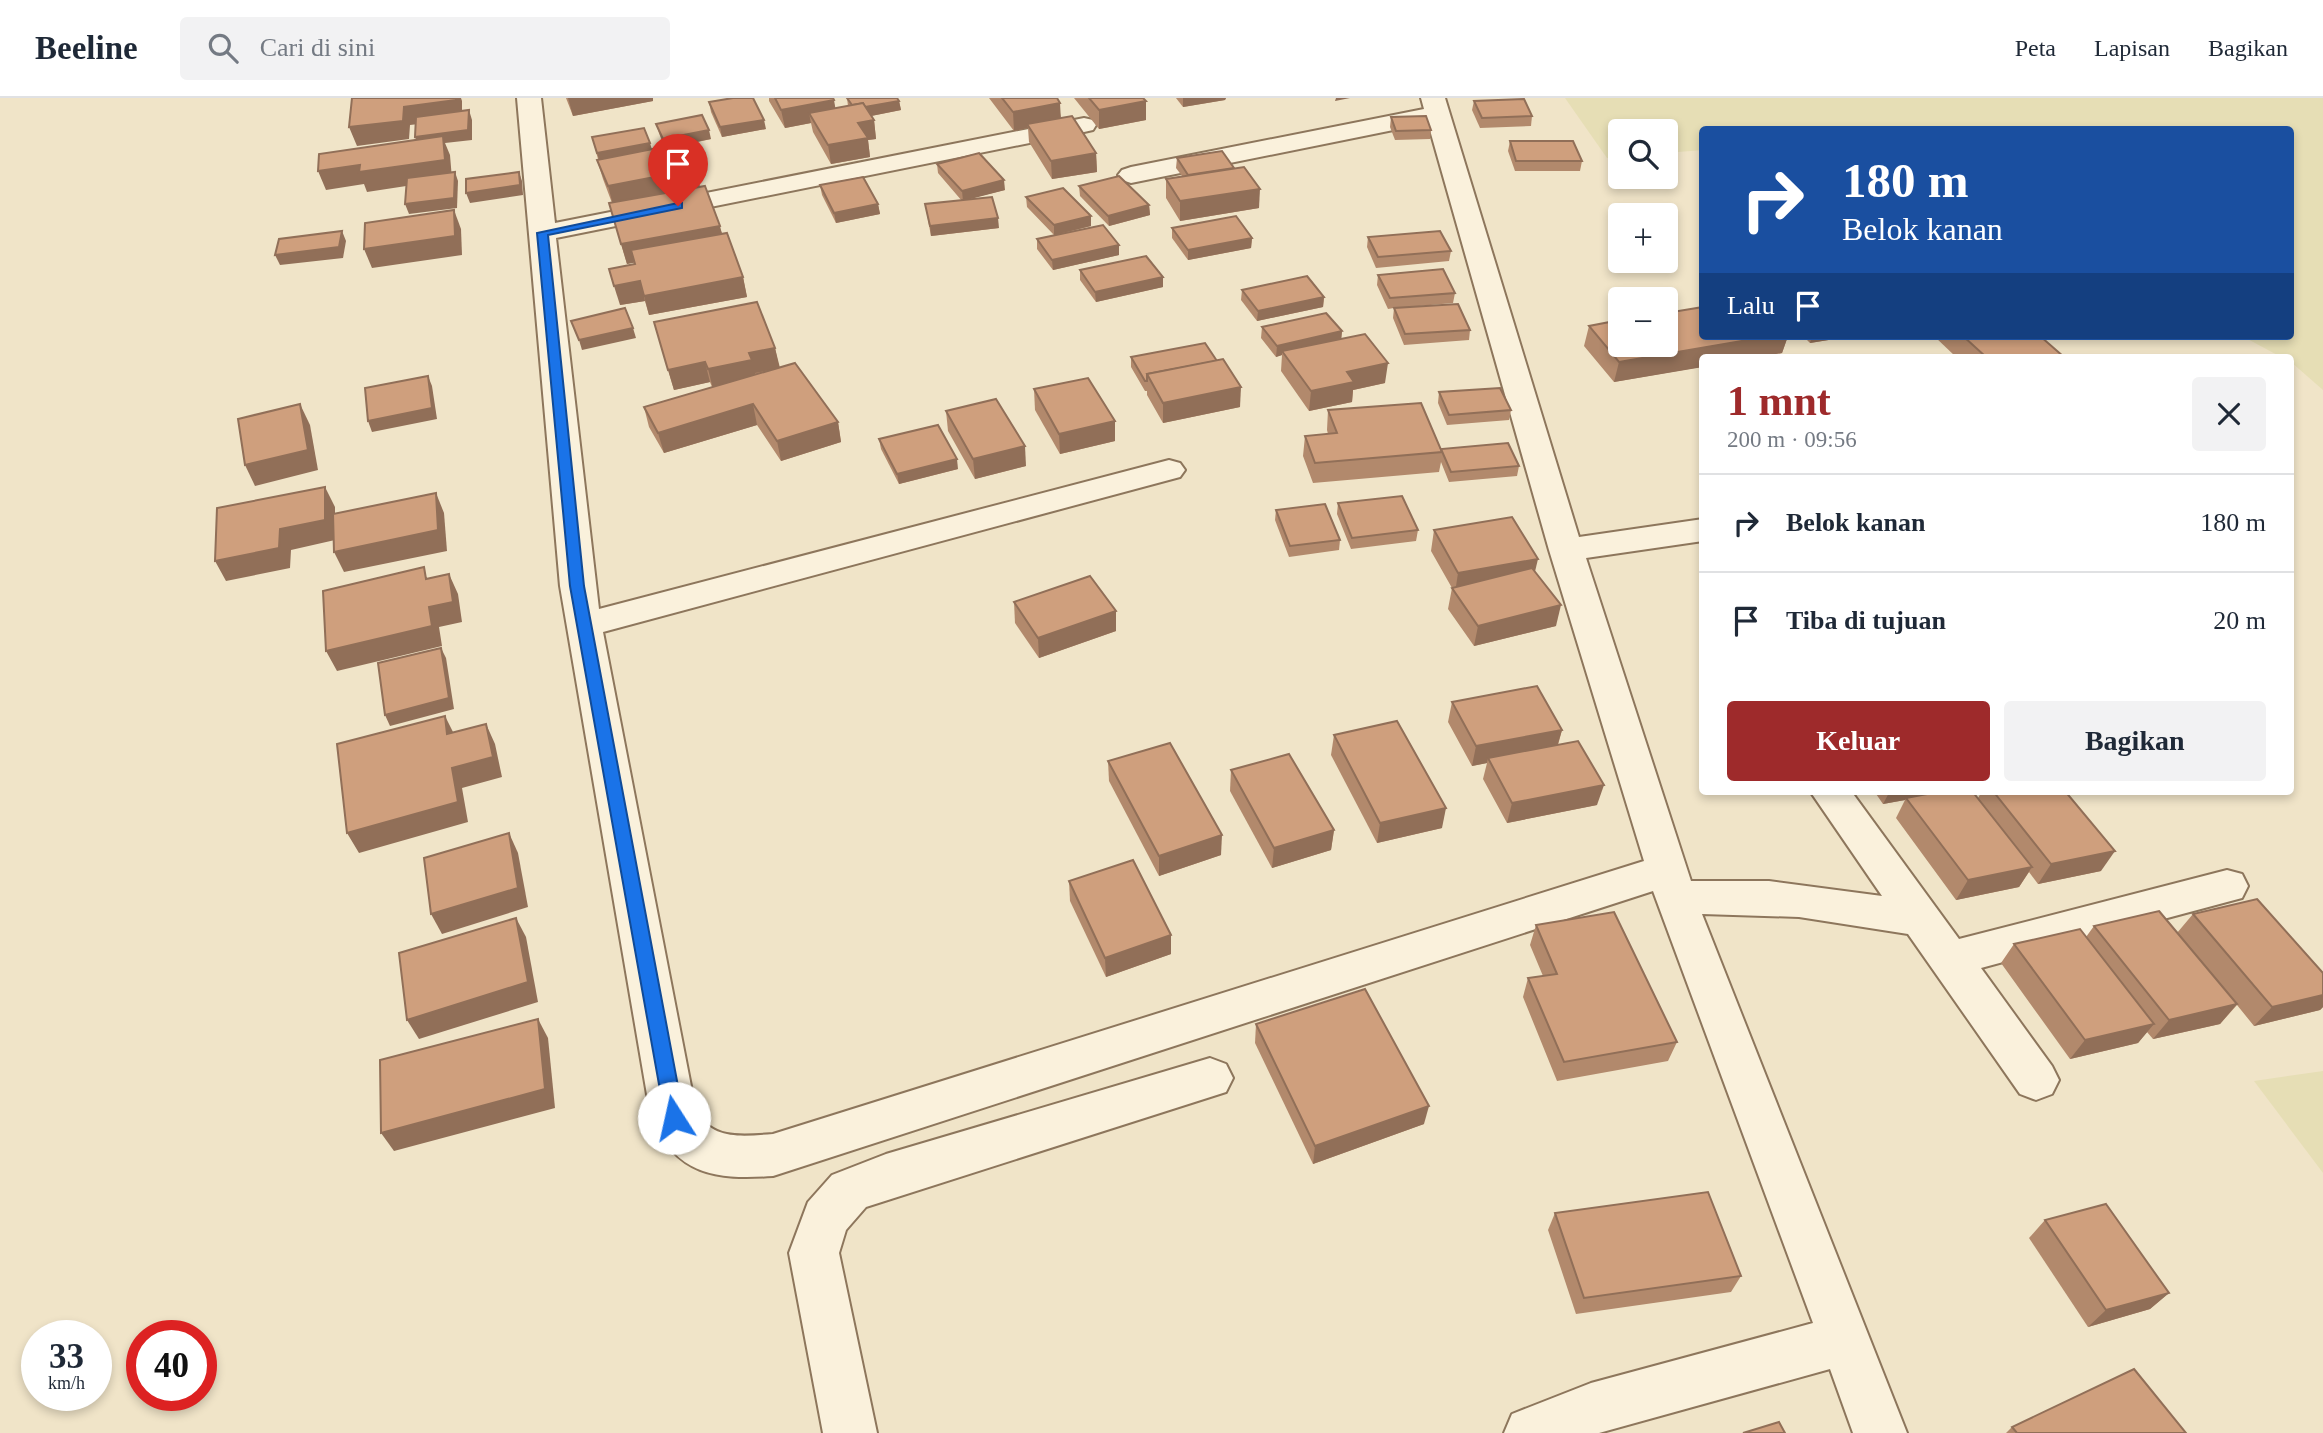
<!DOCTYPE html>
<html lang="id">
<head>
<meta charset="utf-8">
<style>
	body { margin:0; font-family:"Times New Roman",serif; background:#f2f2f3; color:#1f2937; height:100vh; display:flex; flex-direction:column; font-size:26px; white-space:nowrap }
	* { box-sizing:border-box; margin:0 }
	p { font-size:23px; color:#747a83 }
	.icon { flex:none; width:38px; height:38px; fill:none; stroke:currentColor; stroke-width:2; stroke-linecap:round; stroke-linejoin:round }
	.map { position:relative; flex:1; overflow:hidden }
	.details { position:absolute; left:1699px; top:256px; width:595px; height:441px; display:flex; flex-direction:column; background:#fff; border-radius:7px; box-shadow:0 4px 10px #0003 }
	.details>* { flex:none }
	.hud { position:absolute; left:1699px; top:28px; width:595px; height:214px; border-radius:7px; box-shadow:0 4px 10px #0003; background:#1a4fa0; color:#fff; overflow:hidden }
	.buttons { position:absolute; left:1608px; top:21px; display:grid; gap:14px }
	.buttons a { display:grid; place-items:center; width:70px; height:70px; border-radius:7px; background:#fff; box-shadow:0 4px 10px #0003; font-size:35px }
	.speed { position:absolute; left:21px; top:1222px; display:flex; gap:14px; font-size:35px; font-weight:700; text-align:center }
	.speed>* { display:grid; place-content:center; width:91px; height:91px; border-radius:50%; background:#fff; box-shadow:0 4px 10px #0003; line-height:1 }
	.speed small { font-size:18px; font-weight:400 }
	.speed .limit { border:10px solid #d22; background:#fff; color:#111 }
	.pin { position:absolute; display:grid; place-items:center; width:60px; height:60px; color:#fff; margin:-72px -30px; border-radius:50% 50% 50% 0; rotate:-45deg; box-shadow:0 0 7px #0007 }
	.pin .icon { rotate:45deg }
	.me { position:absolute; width:77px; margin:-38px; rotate:350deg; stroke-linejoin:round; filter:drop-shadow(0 0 5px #0008) }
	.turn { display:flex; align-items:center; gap:24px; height:147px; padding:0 28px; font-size:32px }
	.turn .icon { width:91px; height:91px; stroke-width:2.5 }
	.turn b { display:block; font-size:49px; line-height:60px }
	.then { display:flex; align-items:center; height:66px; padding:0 28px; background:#0003; gap:14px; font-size:26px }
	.round { display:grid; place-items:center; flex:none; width:74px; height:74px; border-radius:7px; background:#f2f2f3 }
	.overview { display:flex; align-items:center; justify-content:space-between; height:119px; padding:0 28px }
	h1 { font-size:42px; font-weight:600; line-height:52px; color:#9e2a2b }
	.action { display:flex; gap:14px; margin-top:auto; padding:14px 28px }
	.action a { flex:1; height:80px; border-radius:7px; background:#9e2a2b; color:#fff; font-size:28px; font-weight:600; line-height:80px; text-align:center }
	.action a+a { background:#f2f2f3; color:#1f2937 }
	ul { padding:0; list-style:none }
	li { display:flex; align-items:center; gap:21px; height:98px; padding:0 28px; border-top:2px solid #e0e1e3 }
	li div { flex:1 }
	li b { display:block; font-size:26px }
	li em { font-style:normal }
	header { display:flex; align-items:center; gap:42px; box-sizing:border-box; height:98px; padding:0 35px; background:#fff; border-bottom:2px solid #e0e1e3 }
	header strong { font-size:33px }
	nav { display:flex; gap:38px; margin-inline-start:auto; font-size:24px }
	.search { width:490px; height:63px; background:#f2f2f3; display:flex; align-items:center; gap:18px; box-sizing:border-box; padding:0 24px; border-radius:7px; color:#747a83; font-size:26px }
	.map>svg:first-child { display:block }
	.farmland { fill:#e6deb5 }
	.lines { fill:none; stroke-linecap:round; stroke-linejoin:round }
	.minor-casing { stroke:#8d765c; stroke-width:4 }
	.minor { fill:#faf1dc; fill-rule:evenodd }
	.wall { fill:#b2896c }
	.shaded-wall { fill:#916f58 }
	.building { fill:#cf9f7d; stroke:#916f58; stroke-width:2 }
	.route { fill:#1a73e8; stroke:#114b97; stroke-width:2 }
</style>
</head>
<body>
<header>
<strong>Beeline</strong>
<div class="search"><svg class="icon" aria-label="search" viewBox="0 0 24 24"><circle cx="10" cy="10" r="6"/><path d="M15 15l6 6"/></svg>Cari di sini</div>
<nav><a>Peta</a><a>Lapisan</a><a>Bagikan</a></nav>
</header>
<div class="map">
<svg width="2323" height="1335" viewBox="0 0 2323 1335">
	<rect width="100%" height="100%" fill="#f0e4c8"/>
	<g class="farmland">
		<path d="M1565 0H2323V292L2291 264V259H2281L2242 238H2291V32H1703V52L1666 55V33H1620V59L1607 60Z"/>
		<path d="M2323 973V1075L2254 983Z"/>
	</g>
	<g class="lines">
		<g class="minor-casing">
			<g id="minor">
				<path d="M517 0H541L555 125 1084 20 1093 22 1096 27 1093 32 1084 34 556 140 599 511 1169 362 1180 365 1185 372 1180 379 603 534 696 1014C714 1043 743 1038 773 1036L1644 763 1549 452 1428 25 1131 85 1122 82 1118 77 1122 72 1131 69 1424 11 1421 0H1445L1579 439 1703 421V443L1586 460 1691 783H1769L1882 798 1810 693H1851L1959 841 2227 772 2242 776 2248 788 2242 800 2227 804 1981 870 2052 968 2059 982 2052 996 2036 1002 2020 996 1908 836 1799 819 1702 816 1907 1335H1853L1830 1271 1599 1335H1504L1512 1316 1591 1285 1813 1225 1653 793 773 1078C715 1082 677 1077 651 1020L560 488Z"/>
				<path d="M1210 960 1226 966 1233 980 1226 994 866 1109 846 1132 839 1155 877 1335H823L789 1155 808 1104 832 1077 886 1056Z"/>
			</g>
		</g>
		<use href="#minor" class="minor"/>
	</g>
	<g class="wall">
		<path d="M566 0H653V3L573 18Z"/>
		<path d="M769 0H833L835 11 848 8 847 0 899 3 901 12 871 18 874 22 876 41 868 42 870 59 831 66 813 34 811 25 785 30 769 3Z"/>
		<path d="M989 0H1057L1061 20 1096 55 1097 74 1052 81 1029 44 1028 30 1014 33Z"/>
		<path d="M1074 0H1143L1146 22 1099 31Z"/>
		<path d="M1176 0H1226L1225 2 1183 9Z"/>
		<path d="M1474 3 1532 18 1531 28 1480 30 1472 12Z"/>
		<path d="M709 4 766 31 722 39 711 14Z"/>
		<path d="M1391 19 1431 32 1430 41 1395 42 1390 29Z"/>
		<path d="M656 26 711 41 684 47 700 89 743 179 747 199 649 217 645 203 620 207 635 166 634 164 627 166 609 105H612L603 81 597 62 598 61 592 39 652 51 664 49 659 35Z"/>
		<path d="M1510 43 1582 63 1580 73H1515L1508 53Z"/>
		<path d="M1177 60 1259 110 1180 123 1166 100V81L1182 78 1176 70Z"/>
		<path d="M937 66 1005 92 964 102 999 130 931 138 925 106 962 103 938 75Z"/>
		<path d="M820 87 878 106 880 116 836 125 822 97Z"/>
		<path d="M1079 88 1149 107 1150 117 1109 128 1080 98Z"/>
		<path d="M1026 99 1091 118V128L1060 136 1119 147V157L1053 172 1037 151V141L1054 137 1027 109Z"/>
		<path d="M1172 130 1252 140 1251 150 1188 162 1172 140Z"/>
		<path d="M1368 139 1451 153 1449 163 1376 170 1367 149Z"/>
		<path d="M1080 172 1163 189 1096 204 1080 182Z"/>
		<path d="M1378 177 1455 195 1453 205 1397 210 1470 232 1469 242 1404 247 1393 220 1394 210 1388 211 1377 187Z"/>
		<path d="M1242 192 1324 199 1323 209 1257 223 1241 202Z"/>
		<path d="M654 224 775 250 779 269 838 324 841 344 781 363 757 327 664 355 649 329 644 309 712 289 710 284 674 292Z"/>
		<path d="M1589 228 1703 238H1788L1782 255 1614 284 1584 248Z"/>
		<path d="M1262 229 1342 233 1341 241 1385 285 1353 292 1352 304 1309 313 1281 273 1282 257 1276 259 1261 240Z"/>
		<path d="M1803 238H1853L1810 245Z"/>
		<path d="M1934 238H2040L2064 259H1956Z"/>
		<path d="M1131 259 1217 263 1240 309 1163 325 1147 297V293H1145L1131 269Z"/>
		<path d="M1034 291 1115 323V343L1060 356 1035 312Z"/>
		<path d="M1439 294 1511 312 1509 322 1447 327 1438 305Z"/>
		<path d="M1328 312 1441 352 1519 368 1517 378 1449 384 1441 364 1439 374 1313 385 1303 358 1305 338 1328 336 1327 332Z"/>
		<path d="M946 313 1026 368 975 381 948 333Z"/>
		<path d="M879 341 958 371 899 386 881 351Z"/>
		<path d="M1338 405 1418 432 1416 443 1351 451 1337 416Z"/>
		<path d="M1276 412 1340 442 1339 452 1289 459 1275 422Z"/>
		<path d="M1434 432 1535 474 1556 528 1474 548 1448 511 1452 490 1431 453Z"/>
		<path d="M1014 504 1116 533 1039 560 1015 525Z"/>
		<path d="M1452 604 1562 632 1558 647 1597 707 1507 725 1483 681 1487 665 1472 668 1448 624Z"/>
		<path d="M1334 637 1442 730 1377 745 1331 657Z"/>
		<path d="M1108 663 1221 757 1159 778 1109 683Z"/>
		<path d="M1231 672 1334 732 1331 752 1272 770 1230 693Z"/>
		<path d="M1874 693H1972L1978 700 1982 693H2065L2101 773 2038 786 2029 774 2019 789 1956 802 1896 720 1905 702 1883 706Z"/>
		<path d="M1069 783 1171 856 1106 879 1070 803Z"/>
		<path d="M2193 816 2323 875V909L2320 912 2254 928 2237 907 2220 926 2153 941 2147 934 2138 945 2070 961 2001 865 2014 846 2086 839 2094 828 2177 835Z"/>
		<path d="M1536 827 1677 944 1668 963 1557 983 1523 899 1528 880 1543 878 1530 847Z"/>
		<path d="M1256 926 1424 1026 1313 1066 1255 945Z"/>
		<path d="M1555 1115 1741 1178 1731 1194 1576 1216 1548 1132Z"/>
		<path d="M2045 1122 2169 1195 2150 1211 2088 1229 2029 1140Z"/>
		<path d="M2012 1329 2186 1335H2006Z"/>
	</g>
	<g class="shaded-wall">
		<path d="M456 0H461L462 3V21L410 27 409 41 357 48 349 29 404 9Z"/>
		<path d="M568 0H653V3L573 18Z"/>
		<path d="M1183 0H1226L1225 2 1183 9Z"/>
		<path d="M1336 0H1350L1335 3Z"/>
		<path d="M834 2 837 20 809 15 811 25 785 30 781 12Z"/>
		<path d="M899 3 901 12 856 21 854 11Z"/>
		<path d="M1146 3V22L1099 31V12Z"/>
		<path d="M1060 5 1061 23 1027 26 1028 30 1014 33 1013 14Z"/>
		<path d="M469 12 472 22V42L445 45 450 57 452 81 367 94 364 86 326 92 318 73 418 48 415 39Z"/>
		<path d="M764 22 766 31 722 39 720 29Z"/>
		<path d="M874 22 876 41 868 42 870 59 831 66 828 47 858 25Z"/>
		<path d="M709 32 711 41 665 50 663 41Z"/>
		<path d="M650 45 653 55 600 65 597 55Z"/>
		<path d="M1096 55 1097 74 1052 81 1051 63Z"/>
		<path d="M696 71 700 90 613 107 608 88Z"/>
		<path d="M455 74 458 83 457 110 409 116 405 106Z"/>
		<path d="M519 74 522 83 523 97 470 105 466 95Z"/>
		<path d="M1004 82 1005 92 963 103 962 93Z"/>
		<path d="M1260 91 1259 110 1180 123V103Z"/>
		<path d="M878 106 880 116 836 125 834 115Z"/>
		<path d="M1149 107 1150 117 1109 128 1108 118Z"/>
		<path d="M454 112 461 131 462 157 372 170 364 151Z"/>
		<path d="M1091 118V128L1054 137V127Z"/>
		<path d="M998 120 999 130 931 138 930 128Z"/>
		<path d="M720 128 725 148 627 166 621 146Z"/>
		<path d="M342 133 346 143 343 160 280 167 275 157Z"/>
		<path d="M1252 140 1251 150 1188 162V152Z"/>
		<path d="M1119 147V157L1053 172 1052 162Z"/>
		<path d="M743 179 747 199 649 217 644 198Z"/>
		<path d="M1163 179V189L1096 204 1095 194Z"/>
		<path d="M640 183 645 203 620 207 614 188Z"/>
		<path d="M1324 199 1323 209 1257 223 1258 213Z"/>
		<path d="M633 230 636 240 582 252 579 242Z"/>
		<path d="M1342 233 1341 244 1282 253V257L1276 259 1277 248Z"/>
		<path d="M1771 238H1788L1782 255 1759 259H1703V269L1614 284 1619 264Z"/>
		<path d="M1812 238H1853L1810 245Z"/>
		<path d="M775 250 780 270 755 275 756 282 713 291 708 271 749 255Z"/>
		<path d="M705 264 710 284 674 292 668 272Z"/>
		<path d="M1388 265 1385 285 1353 292 1352 304 1309 313 1311 293 1347 274Z"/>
		<path d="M428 278 432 288 437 321 372 334 368 323Z"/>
		<path d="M1241 289 1240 309 1163 325V305Z"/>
		<path d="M300 306 310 327 318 372 255 388 245 367Z"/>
		<path d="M753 306 757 327 664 355 658 335Z"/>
		<path d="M1115 323V343L1060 356 1059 336Z"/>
		<path d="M838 324 841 344 781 363 777 343Z"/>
		<path d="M1025 348 1026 368 975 381 973 361Z"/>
		<path d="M957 361 958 371 899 386 897 376Z"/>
		<path d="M325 389 335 409V442L291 452 290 470 226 483 215 463 280 431Z"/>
		<path d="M436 395 444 415 447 453 344 474 334 454Z"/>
		<path d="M1538 461 1533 482 1455 495 1458 475Z"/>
		<path d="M449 476 458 496 462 524 439 529 442 548 337 573 326 553 429 509Z"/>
		<path d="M1561 507 1556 528 1474 548 1478 528Z"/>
		<path d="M1116 513V533L1039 560 1038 540Z"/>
		<path d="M441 550 446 560 454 611 390 628 385 617Z"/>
		<path d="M445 618 455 638 447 636Z"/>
		<path d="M486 626 495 646 502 679 462 690 468 724 359 755 347 735 452 670Z"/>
		<path d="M1562 632 1556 652 1488 660 1487 665 1472 668 1476 648Z"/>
		<path d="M1604 687 1597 707 1507 725 1512 705Z"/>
		<path d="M1890 693H1945L1906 700 1905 702 1883 706Z"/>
		<path d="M1446 710 1442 730 1377 745 1380 725Z"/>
		<path d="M1334 732 1331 752 1272 770 1274 750Z"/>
		<path d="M509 735 518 755 528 809 442 836 431 816Z"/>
		<path d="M1222 737 1221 757 1159 778V758Z"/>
		<path d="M2115 753 2101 773 2038 786 2051 766Z"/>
		<path d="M2032 769 2019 789 1956 802 1968 782Z"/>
		<path d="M516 820 526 839 538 904 419 941 407 922Z"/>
		<path d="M1171 837V856L1106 879 1105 860Z"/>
		<path d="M2323 897V909L2320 912 2254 928 2272 909Z"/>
		<path d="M2237 906 2220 926 2153 941 2169 922Z"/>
		<path d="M538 921 548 940 555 1010 394 1053 381 1035Z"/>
		<path d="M2154 926 2138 945 2070 961 2085 942Z"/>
		<path d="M1429 1008 1424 1026 1313 1066 1315 1048Z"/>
		<path d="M2169 1195 2150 1211 2088 1229 2106 1212Z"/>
	</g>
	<g class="building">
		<path d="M352 0H456V2L404 9 403 23 349 29Z"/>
		<path d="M733 0H753L764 22 720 29 709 4Z"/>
		<path d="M775 0H833L834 2 781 12Z"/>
		<path d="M847 0H897L899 3 865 9 863 5 852 7Z"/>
		<path d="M1002 0H1057L1060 5 1013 14Z"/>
		<path d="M1089 0H1143L1146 3 1099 12Z"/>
		<path d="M1524 1 1532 18 1482 20 1474 3Z"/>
		<path d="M863 5 874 22 858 25 868 40 828 47 809 15Z"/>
		<path d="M469 12 468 32 415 39 416 19Z"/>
		<path d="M702 17 709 32 663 41 656 26Z"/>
		<path d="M1072 18 1096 55 1051 63 1027 26Z"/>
		<path d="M1426 18 1431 32 1396 33 1391 19Z"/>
		<path d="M644 30 650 45 597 55 592 39Z"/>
		<path d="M443 38 445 62 359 74 360 67 318 73 319 56Z"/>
		<path d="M1510 43H1573L1582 63H1516Z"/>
		<path d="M683 45 696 71 608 88 597 62Z"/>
		<path d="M1222 53 1234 70 1188 77 1177 60Z"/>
		<path d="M979 55 1004 82 962 93 937 66Z"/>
		<path d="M1244 69 1260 91 1180 103 1166 81Z"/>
		<path d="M455 74 454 100 405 106 407 80Z"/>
		<path d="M519 74 520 87 466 95V81Z"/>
		<path d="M1119 78 1149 107 1108 118 1079 88Z"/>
		<path d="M863 79 878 106 834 115 820 87Z"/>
		<path d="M705 88 720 128 621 146 609 105Z"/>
		<path d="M1063 90 1091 118 1054 127 1026 99Z"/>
		<path d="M992 99 998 120 930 128 925 106Z"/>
		<path d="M454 112 455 138 364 151 365 125Z"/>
		<path d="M1236 118 1252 140 1188 152 1172 130Z"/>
		<path d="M1103 127 1119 147 1052 162 1037 141Z"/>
		<path d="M342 133 339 149 275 157 279 141Z"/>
		<path d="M1440 133 1451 153 1378 159 1368 139Z"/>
		<path d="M727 135 743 179 644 198 640 183 614 188 609 171 635 166 631 152Z"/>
		<path d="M1146 158 1163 179 1095 194 1080 172Z"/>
		<path d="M1443 171 1455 195 1390 200 1378 177Z"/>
		<path d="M1307 178 1324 199 1258 213 1242 192Z"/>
		<path d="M757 204 775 250 749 255 752 262 708 271 705 264 668 272 654 224Z"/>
		<path d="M1458 206 1470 232 1405 236 1394 210Z"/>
		<path d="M1703 209V238H1771L1619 264 1589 228 1620 222V247H1666V215Z"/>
		<path d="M625 210 633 230 579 242 571 223Z"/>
		<path d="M1326 215 1342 233 1277 248 1262 229Z"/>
		<path d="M1365 236 1388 265 1347 274 1354 284 1311 293 1282 253Z"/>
		<path d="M1963 238H2040L2064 259H1986Z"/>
		<path d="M1205 245 1217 263 1147 276V283H1145L1131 259Z"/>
		<path d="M1223 261 1241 289 1163 305 1147 276Z"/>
		<path d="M795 265 838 324 777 343 753 306 658 335 644 309Z"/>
		<path d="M428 278 432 310 368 323 365 290Z"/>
		<path d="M1088 280 1115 323 1059 336 1034 291Z"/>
		<path d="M1500 290 1511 312 1449 317 1439 294Z"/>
		<path d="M996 301 1025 348 973 361 946 313Z"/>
		<path d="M1421 305 1442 354 1315 365 1305 338 1337 335 1328 312Z"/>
		<path d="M300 306 308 352 245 367 238 321Z"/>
		<path d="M938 327 957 361 897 376 879 341Z"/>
		<path d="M1508 345 1519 368 1451 374 1441 351Z"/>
		<path d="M325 389V422L280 431 279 450 215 463 217 410Z"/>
		<path d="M436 395 438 432 334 454 333 416Z"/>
		<path d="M1402 398 1418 432 1352 440 1338 405Z"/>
		<path d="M1325 406 1340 442 1290 448 1276 412Z"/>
		<path d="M1512 419 1538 461 1458 475 1434 432Z"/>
		<path d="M424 469 426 481 449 476 453 504 429 509 432 528 326 553 323 493Z"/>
		<path d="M1532 470 1561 507 1478 528 1452 490Z"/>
		<path d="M1090 478 1116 513 1038 540 1014 504Z"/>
		<path d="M441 550 449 600 385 617 378 565Z"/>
		<path d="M1537 588 1562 632 1476 648 1452 604Z"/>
		<path d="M445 618 447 636 486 626 493 659 452 670 458 704 347 735 337 646Z"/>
		<path d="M1397 623 1446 710 1380 725 1334 637Z"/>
		<path d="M1578 643 1604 687 1512 705 1488 660Z"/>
		<path d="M1170 645 1222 737 1159 758 1108 663Z"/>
		<path d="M1289 656 1334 732 1274 750 1231 672Z"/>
		<path d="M1943 693H1972L2032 769 1968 782 1906 700Z"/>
		<path d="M1993 693H2065L2115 753 2051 766Z"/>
		<path d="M509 735 518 790 431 816 424 760Z"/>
		<path d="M1133 762 1171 837 1105 860 1069 783Z"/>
		<path d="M2257 801 2323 875V897L2272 909 2193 816Z"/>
		<path d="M2159 813 2237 906 2169 922 2094 828Z"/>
		<path d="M1614 814 1677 944 1564 964 1528 880 1557 876 1536 827Z"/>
		<path d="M516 820 528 884 407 922 399 855Z"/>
		<path d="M2080 831 2154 926 2085 942 2014 846Z"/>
		<path d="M1365 891 1429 1008 1315 1048 1256 926Z"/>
		<path d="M538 921 545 991 381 1035 380 962Z"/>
		<path d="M1708 1094 1741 1178 1584 1200 1555 1115Z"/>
		<path d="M2106 1106 2169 1195 2106 1212 2045 1122Z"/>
		<path d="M2134 1271 2186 1335H2017L2012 1329Z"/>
		<path d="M1779 1324 1785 1335H1743Z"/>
	</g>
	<path class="route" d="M678 105H682V110L548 137 584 488 684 1020 681 1026 674 1028 668 1026 665 1020 570 488 537 135Z"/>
</svg>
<div class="buttons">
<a><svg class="icon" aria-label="search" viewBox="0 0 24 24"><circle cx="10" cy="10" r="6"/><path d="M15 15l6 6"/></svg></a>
<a>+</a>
<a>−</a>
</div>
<div class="speed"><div>33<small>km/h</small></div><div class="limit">40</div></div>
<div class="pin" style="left:678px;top:108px;background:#d93025"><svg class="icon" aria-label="arrive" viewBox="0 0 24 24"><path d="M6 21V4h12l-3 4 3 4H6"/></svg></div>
<svg class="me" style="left:674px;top:1020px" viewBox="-20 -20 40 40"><circle r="19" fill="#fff"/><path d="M0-13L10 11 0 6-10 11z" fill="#1a73e8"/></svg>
<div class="hud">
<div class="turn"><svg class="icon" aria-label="right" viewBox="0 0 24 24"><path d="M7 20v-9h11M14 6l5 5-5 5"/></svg><div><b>180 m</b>Belok kanan</div></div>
<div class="then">Lalu<svg class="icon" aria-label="arrive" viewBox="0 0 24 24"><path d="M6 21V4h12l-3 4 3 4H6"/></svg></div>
</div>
<section class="details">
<div class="overview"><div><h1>1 mnt</h1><p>200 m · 09:56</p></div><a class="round"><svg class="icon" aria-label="close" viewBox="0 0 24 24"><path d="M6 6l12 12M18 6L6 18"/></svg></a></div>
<ul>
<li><svg class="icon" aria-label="right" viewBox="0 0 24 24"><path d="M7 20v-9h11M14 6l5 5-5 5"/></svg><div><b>Belok kanan</b></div><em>180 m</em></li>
<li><svg class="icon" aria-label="arrive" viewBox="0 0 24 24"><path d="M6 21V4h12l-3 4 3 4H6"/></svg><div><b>Tiba di tujuan</b></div><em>20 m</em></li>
</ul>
<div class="action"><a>Keluar</a><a>Bagikan</a></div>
</section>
</div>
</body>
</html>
